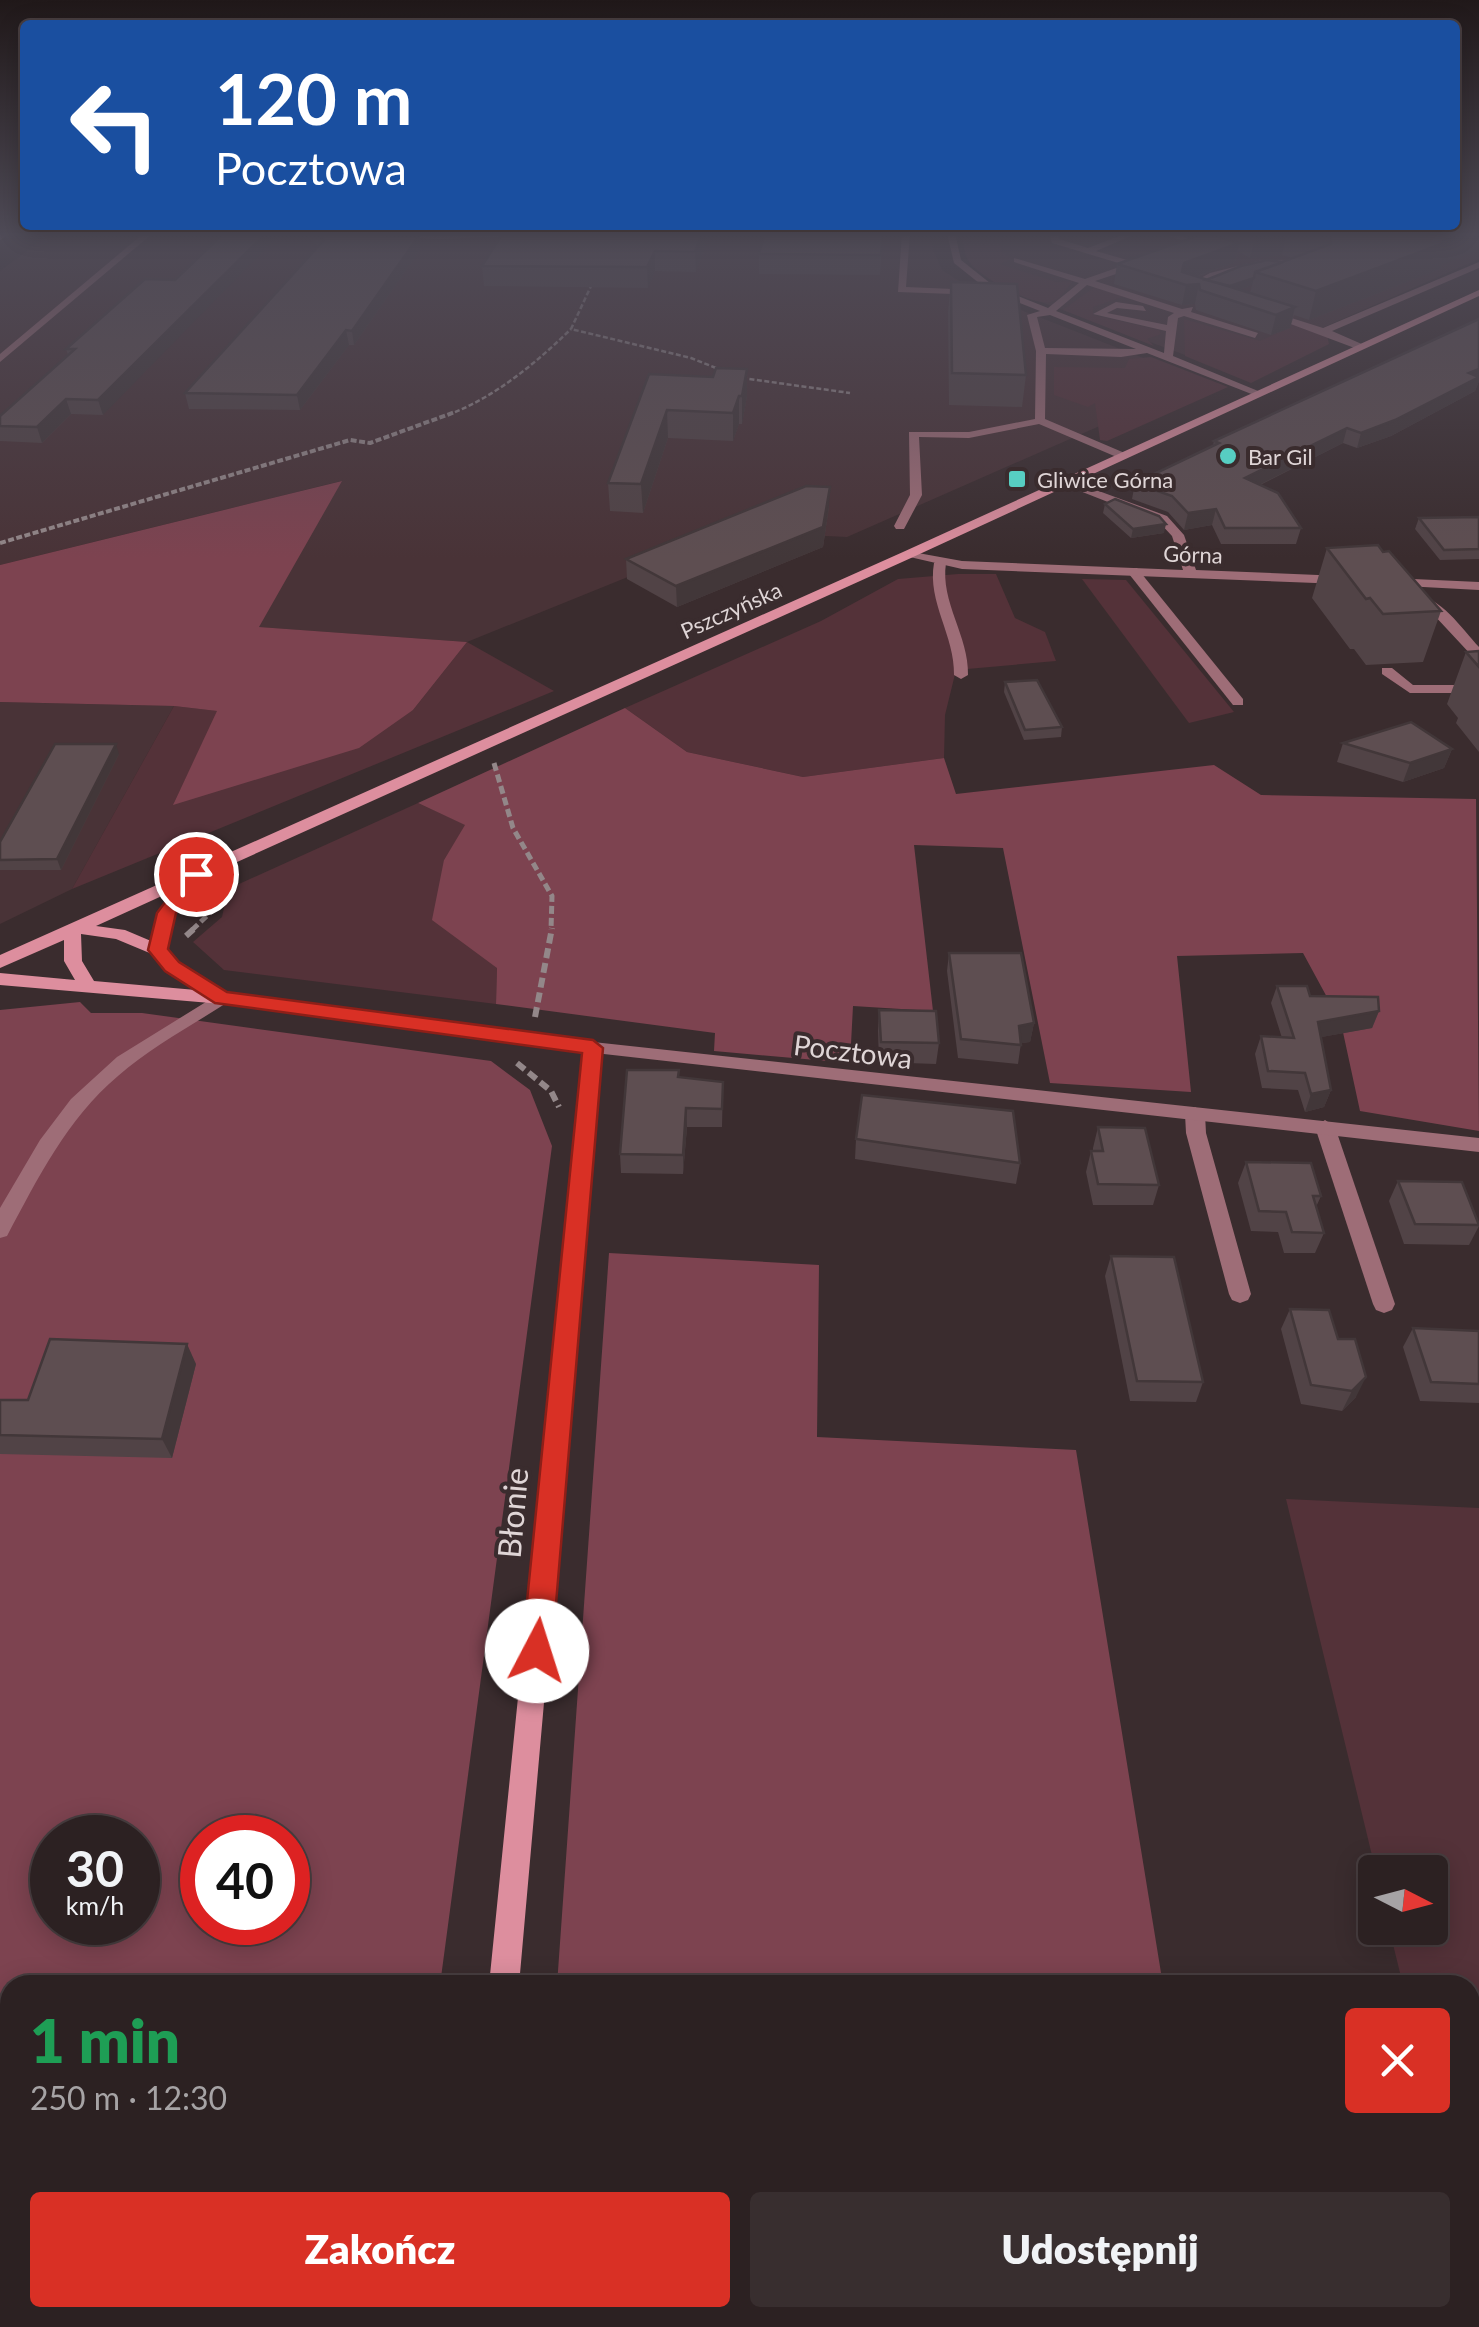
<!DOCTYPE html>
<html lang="pl">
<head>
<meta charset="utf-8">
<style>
	body { margin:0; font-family:Lato,sans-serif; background:#382e2f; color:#f1f3f6; height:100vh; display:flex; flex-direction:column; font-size:38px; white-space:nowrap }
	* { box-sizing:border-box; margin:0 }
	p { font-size:32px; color:#a6a3a5 }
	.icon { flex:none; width:55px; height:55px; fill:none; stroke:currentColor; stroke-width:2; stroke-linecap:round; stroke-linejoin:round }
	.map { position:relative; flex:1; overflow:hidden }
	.drawer { position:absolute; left:0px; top:1975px; width:1480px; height:352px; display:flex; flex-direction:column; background:#2c2122; border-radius:30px 30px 0 0; box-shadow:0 5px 25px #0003,0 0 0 2px #483e40 }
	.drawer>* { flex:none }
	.guide { position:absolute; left:20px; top:20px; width:1440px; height:210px; border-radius:10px; box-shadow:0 5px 25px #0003,0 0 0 2px #483e40; background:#1a4fa0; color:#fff; overflow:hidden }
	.needle { width:65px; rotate:96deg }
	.controls { position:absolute; left:1358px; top:1855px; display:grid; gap:20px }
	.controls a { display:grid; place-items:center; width:90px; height:90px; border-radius:10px; background:#2c2122; box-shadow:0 5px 25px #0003,0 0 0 2px #483e40; font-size:50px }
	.speed { position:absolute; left:30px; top:1815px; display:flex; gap:20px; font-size:50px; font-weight:700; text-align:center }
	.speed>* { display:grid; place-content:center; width:130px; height:130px; border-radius:50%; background:#2c2122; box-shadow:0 5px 25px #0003,0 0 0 2px #483e40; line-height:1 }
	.speed small { font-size:25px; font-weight:400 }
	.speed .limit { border:15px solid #d22; background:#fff; color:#111 }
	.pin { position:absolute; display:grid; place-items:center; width:85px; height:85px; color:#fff; margin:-42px; border:5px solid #fff; border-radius:50%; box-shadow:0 2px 10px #0007 }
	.me { position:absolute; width:110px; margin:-55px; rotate:5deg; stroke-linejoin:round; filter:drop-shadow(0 0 8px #0008) }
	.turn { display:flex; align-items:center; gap:35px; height:210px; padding:0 30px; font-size:45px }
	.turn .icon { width:130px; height:130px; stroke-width:2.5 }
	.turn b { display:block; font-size:70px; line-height:85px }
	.round { display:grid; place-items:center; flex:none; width:105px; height:105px; border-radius:10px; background:#382e2f }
	.headline { display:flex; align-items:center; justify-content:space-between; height:170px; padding:0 30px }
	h1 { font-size:60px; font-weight:800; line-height:75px; color:#1e9e55 }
	.cta { display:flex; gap:20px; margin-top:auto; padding:20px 30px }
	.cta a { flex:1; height:115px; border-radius:10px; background:#d93025; color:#fff; font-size:40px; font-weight:800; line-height:115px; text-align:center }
	.cta a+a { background:#382e2f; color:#f1f3f6 }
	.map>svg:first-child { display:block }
	.built { fill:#493337 }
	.green { fill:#543239 }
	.forest { fill:#7d4350; fill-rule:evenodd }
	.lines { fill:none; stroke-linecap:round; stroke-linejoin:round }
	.path-far4 { stroke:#938789; stroke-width:2.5; stroke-dasharray:5 2.5; stroke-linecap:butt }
	.path-far3 { stroke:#938789; stroke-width:4; stroke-dasharray:6 2.5; stroke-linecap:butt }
	.path-far2 { stroke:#938789; stroke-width:5; stroke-dasharray:8 4; stroke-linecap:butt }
	.path-far1 { stroke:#938789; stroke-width:6; stroke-dasharray:10 5; stroke-linecap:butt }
	.path { stroke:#938789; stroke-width:10; stroke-dasharray:15 8; stroke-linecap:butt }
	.lane { fill:#9e6d77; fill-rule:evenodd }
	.street { fill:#9e6d77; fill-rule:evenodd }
	.secondary { fill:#dd8e9e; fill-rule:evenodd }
	.wall { fill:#514346; fill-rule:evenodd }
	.shaded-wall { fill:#423739 }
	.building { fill:#5e4e51; stroke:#423739; stroke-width:2.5 }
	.route { fill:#d93025; stroke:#8d1f18; stroke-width:2.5 }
	.poi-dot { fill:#57cec2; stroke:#3a2c2e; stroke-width:4 }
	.labels { text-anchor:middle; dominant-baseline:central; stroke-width:8; stroke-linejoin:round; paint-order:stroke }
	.far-poi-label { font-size:22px; fill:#dfd5d6; stroke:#3a2c2e; text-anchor:start }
	.far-street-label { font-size:22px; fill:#dfd5d6; stroke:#3a2c2e }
	.street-label { font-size:28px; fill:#dfd5d6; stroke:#3a2c2e }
	.near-street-label { font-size:32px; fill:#dfd5d6; stroke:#3a2c2e }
</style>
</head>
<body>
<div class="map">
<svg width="1479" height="2327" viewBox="0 0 1479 2327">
	<rect width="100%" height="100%" fill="#3a2c2e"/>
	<g class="built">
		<path d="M51 233H931L932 247 942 270 978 293 1202 381 847 537 739 532 467 642 258 627 341 481 0 565V271Z"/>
		<path d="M969 233H1479V259L1226 370 1033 299 972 255Z"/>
		<path d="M0 702 174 706 72 889 0 924Z"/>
	</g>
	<g class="green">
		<path d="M962 238 1000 243 1002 253 1013 258 1000 264 1056 282 1073 281C1066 289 1060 300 1050 302 1033 306 977 276 968 260 964 254 964 245 962 238Z"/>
		<path d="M1096 286 1170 311 1122 297 1093 307V315L1159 330 1161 334 1147 339 1154 346 1063 310Z"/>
		<path d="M1261 314 1327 335 1329 344 1251 383 1185 356 1184 319 1260 341 1289 328Z"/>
		<path d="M1151 357 1228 387 1107 441 1100 440 1095 403 1088 407 1054 395V367L1125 368 1129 359Z"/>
		<path d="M958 574H996L1015 618 1045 632 1056 661 956 670 945 715 944 758 803 777 687 752 625 708 821 621 898 579Z"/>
		<path d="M1082 579 1126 580 1234 712 1189 723Z"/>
		<path d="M467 642 554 691 72 889 174 706 218 711 174 803 413 710Z"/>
		<path d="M418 803 466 825 444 860 497 968 496 1004 224 970 193 942 222 917 228 889Z"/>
		<path d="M1286 1499 1479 1508V2148L1470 2150V1985H1403L1389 1928H1430V1872H1376Z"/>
		<path d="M0 2071 10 2090V2318H132L137 2327H0Z"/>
	</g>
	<g class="forest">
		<path d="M342 481 259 627 467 642 413 710 359 748 173 805 217 711 174 706 0 702V565Z"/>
		<path d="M625 708 687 752 803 777 944 758 956 794 1214 765 1261 795 1476 799 1479 1131 1360 1111 1341 1023 1303 953 1177 956 1191 1092 1050 1083 1003 848 914 845 933 1011 853 1006 850 1063 714 1051 715 1033 496 1004 497 968 432 920 444 860 465 825 418 803Z"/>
		<path d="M80 1002 91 1013H142L491 1061 530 1090 552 1146 440 1985H10V2090L0 2071V1010ZM52 1838H138V1922H52ZM202 1838H288V1922H202Z"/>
		<path d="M609 1253 819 1265 817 1437 1076 1450 1163 1985H557Z"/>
		<path d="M132 2318H396L395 2327H137Z"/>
	</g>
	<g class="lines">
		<g class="path-far4">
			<path d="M592 284 571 329 691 358 721 370"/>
			<path d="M742 378 850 393"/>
			<path d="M448 415C495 397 535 364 571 329"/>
		</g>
		<path class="path-far3" d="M0 543 350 440 370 443 455 412"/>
		<g class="path-far2">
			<path d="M494 763 513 828 552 896 551 930"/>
			<path d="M192 930 212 911V892"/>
		</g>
		<g class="path-far1">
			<path d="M186 936 195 928"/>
			<path d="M535 1017 552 928"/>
			<path d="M517 1063 551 1091 559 1107"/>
		</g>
		<path class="path" d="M429 2327 430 2318"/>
		<g class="lane">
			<path d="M144 233H153L0 362V354Z"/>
			<path d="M323 233H503L528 236 439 239Z"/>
			<path d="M902 233H910L906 287 977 290 980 295 898 292Z"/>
			<path d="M947 233H955L961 260 995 287 1048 308 1079 283 1014 262V258L1085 279 1125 265 1052 243 1049 233H1057L1059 239 1088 248 1127 233H1138L1096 251 1134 262 1143 261V265L1095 281 1182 309 1193 307 1191 312 1258 333 1255 338 1184 316 1178 318 1173 356 1263 393 1254 395 1147 353 1121 357 1046 354 1045 419 1127 454V458H1119L1039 424 969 438 919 437 922 495 904 529H896L894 526 910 495 909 432H969L1035 419 1036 351 1027 315 1040 311 989 291 954 263ZM1087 285 1174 313 1168 317 1167 325 1107 313 1117 308 1146 311 1143 306 1116 302 1093 314 1166 331 1164 353 1056 311ZM1050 315 1136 349 1045 348 1037 317Z"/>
			<path d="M1158 233H1171L1218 247 1214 250Z"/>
			<path d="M1262 260H1296L1316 266 1312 269C1268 259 1228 268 1189 291L1181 289 1210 273Z"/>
			<path d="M1479 262V268L1332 331 1364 345 1360 350 1261 313 1266 310 1323 328Z"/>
			<path d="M940 559 946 563C940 602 969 636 968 675L961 679 954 675C955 636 927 602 934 563Z"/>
			<path d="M1129 568H1137L1243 699V705H1233L1129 574Z"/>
			<path d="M1413 595C1440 595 1462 629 1479 647V659L1474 658 1433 614 1413 601Z"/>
			<path d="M1382 668H1392L1413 685H1479V693H1410L1382 674Z"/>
			<path d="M222 992 228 994 231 998 228 1002C191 1026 151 1047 118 1076 67 1119 38 1178 7 1236L0 1238V1208L40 1140 71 1099 117 1057Z"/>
			<path d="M1195 1107 1205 1114 1206 1133 1251 1294 1248 1300 1240 1303 1232 1300 1229 1294 1186 1133 1185 1114Z"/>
			<path d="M1325 1120 1335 1127 1395 1304 1392 1310 1384 1313 1376 1310 1373 1304 1315 1127Z"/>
		</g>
		<g class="street">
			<path d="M1066 479 1167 516 1184 535 1196 570 1342 576 1348 580 1342 584 962 569 901 555 907 551 962 561 1183 570 1172 536 1159 522 1062 484V480Z"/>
			<path d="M1391 578 1479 582V590L1386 585 1385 582Z"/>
			<path d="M593 1042 1479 1138V1152L586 1052 584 1048 586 1044Z"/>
		</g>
		<g class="secondary">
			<path d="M0 233H10L0 240Z"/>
			<path d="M1479 290V296L911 558 197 880 174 913 167 949 178 963 224 992 593 1042 602 1048 519 1985H489L583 1053 222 1004 0 985V973L75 980 64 961V940L0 968V955L903 552ZM175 890 158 913 151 941 125 930 96 926ZM81 934 116 939 152 954 166 971 196 990 94 981 82 961Z"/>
			<path d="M454 2318H488L487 2327H453Z"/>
		</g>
	</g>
	<g class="wall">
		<path d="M304 233H376V235L420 250 354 345H349L300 410 189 409 185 393 318 246Z"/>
		<path d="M710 233 696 272 655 271 648 288 484 286 482 266Z"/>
		<path d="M883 233 880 275 759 274V254Z"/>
		<path d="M1194 233H1479L1442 265 1440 269 1309 320 1294 315 1290 328 1271 335 1196 310 1195 304 1182 305 1114 284 1117 264 1200 234ZM1238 251 1250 258 1282 255 1294 258 1206 280 1196 277 1235 262ZM1252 285 1250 293 1239 290Z"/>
		<path d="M175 280 103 415 71 414 42 443 0 441V416L68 355 66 349Z"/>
		<path d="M951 282 1026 375 1022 407 949 405 948 312Z"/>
		<path d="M649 374 747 396 742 424H739L733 441 668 438 643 513 610 511 608 483Z"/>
		<path d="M1479 381 1475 391 1391 436 1357 448 1343 443 1260 485 1301 528 1296 544H1221L1212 525 1184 530 1168 512 1132 499 1135 483 1213 446 1214 441Z"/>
		<path d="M1105 504 1164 533 1131 538 1103 513Z"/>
		<path d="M829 507 823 547 677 607 627 579 626 559Z"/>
		<path d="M1479 517V559L1440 560 1415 529 1419 518Z"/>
		<path d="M1327 548 1441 611 1423 662 1366 665 1354 649H1350L1312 598Z"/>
		<path d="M1479 651V752L1456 723 1458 718 1447 704 1466 652Z"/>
		<path d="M1005 682 1062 727 1061 737 1024 740 1004 692Z"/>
		<path d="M1343 743 1452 749 1444 768 1403 782 1337 762Z"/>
		<path d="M119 754 61 870H0V842Z"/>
		<path d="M949 953 1034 1023 1030 1042 1021 1043 1018 1064 958 1058 947 971Z"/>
		<path d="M1277 986 1310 996 1379 1011 1372 1028 1321 1037 1331 1090 1324 1107 1305 1112 1298 1090 1262 1088 1255 1054 1261 1036 1282 1038 1271 1003Z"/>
		<path d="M879 1010 939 1043 936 1064 879 1062 878 1031Z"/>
		<path d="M679 1077 723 1082 722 1127H687L683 1174 621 1173 620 1154Z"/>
		<path d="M1098 1127 1159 1185 1153 1205H1093L1086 1172 1091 1151H1093V1148Z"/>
		<path d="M856 1139 1020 1163 1016 1184 855 1159Z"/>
		<path d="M1246 1162 1321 1196 1316 1207 1324 1233 1315 1253H1284L1278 1232 1251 1231 1238 1183Z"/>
		<path d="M1398 1181 1479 1223V1226L1469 1245 1404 1244 1389 1201Z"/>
		<path d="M1111 1256 1203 1382 1196 1402 1130 1401 1105 1276Z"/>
		<path d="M1290 1309 1356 1397 1342 1411 1301 1404 1281 1329Z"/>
		<path d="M1413 1328 1479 1331V1403L1420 1401 1403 1347Z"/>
		<path d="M196 1364 172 1458 0 1454V1400H28Z"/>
		<path d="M1404 2318H1470L1479 2327H1407Z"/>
	</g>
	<g class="shaded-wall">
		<path d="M266 233H281L103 415 98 400Z"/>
		<path d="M702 233H710L696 272 695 252Z"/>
		<path d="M1256 233H1287L1282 255 1250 258Z"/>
		<path d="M1462 233H1479V249L1442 265 1440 269 1309 320 1316 291Z"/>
		<path d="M418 237 420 250 354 345 352 331Z"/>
		<path d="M1239 243 1235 262 1180 282 1184 263Z"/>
		<path d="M655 251V271L648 288 647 267Z"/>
		<path d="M1254 278 1252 285 1228 294 1230 286Z"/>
		<path d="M1199 284 1195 304 1182 305 1186 285Z"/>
		<path d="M1295 307 1290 328 1271 335 1276 315Z"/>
		<path d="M346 330 349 345 300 410 297 395Z"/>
		<path d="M747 369V396L742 424V396Z"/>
		<path d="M1479 369V381L1475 391 1391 436 1357 448 1361 433Z"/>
		<path d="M739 396V424L733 441V413Z"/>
		<path d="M66 399 71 414 42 443 37 427Z"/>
		<path d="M667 410 668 438 643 513 641 484Z"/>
		<path d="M1347 428 1343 443 1241 494 1245 478Z"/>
		<path d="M830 487 829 507 823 547 677 607 676 586Z"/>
		<path d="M1216 509 1212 525 1184 530 1188 513Z"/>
		<path d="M1166 524 1164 533 1131 538 1133 529Z"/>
		<path d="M116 744 119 754 61 870 57 859Z"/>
		<path d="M1452 749 1444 768 1403 782 1410 763Z"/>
		<path d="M1379 1011 1372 1028 1311 1039 1318 1022Z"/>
		<path d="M1034 1023 1030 1042 1015 1044 1019 1026Z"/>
		<path d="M1331 1090 1324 1107 1305 1112 1311 1094Z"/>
		<path d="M686 1108 687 1127 683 1174V1155Z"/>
		<path d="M187 1344 196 1364 172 1458 162 1439Z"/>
		<path d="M1366 1377 1356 1397 1342 1411 1352 1391Z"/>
	</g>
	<g class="building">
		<path d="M224 233H266L98 400 66 399 37 427 0 426V416L75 349H66L145 279 175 280Z"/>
		<path d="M316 233H369L368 234 418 237 352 331 346 330 297 395 185 393 324 240Z"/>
		<path d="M503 233H702L695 252 655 251 647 267 482 266Z"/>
		<path d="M765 233H883L881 255 759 254Z"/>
		<path d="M1206 233 1239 243 1184 263 1182 272 1295 307 1276 315 1200 290 1199 284 1186 285 1117 264Z"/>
		<path d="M1310 233H1462L1445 240 1449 241 1316 291 1255 272 1331 244V237Z"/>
		<path d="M1267 260 1283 262 1255 272 1254 278 1230 286 1206 280 1241 266Z"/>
		<path d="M951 282 1017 284 1026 375 952 373Z"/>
		<path d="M1479 319V369L1469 373 1479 377 1395 420 1361 433 1347 428 1245 478 1278 493 1301 528H1225L1216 509 1188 513 1172 496 1135 483 1219 443 1214 441Z"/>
		<path d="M716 368 747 369 742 396H739L733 413 667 410 641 484 608 483 649 374 713 377Z"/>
		<path d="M806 486 830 487 823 527 676 586 626 559Z"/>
		<path d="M1115 499 1159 516 1166 524 1133 529 1105 504Z"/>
		<path d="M1479 517V549L1444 550 1419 518Z"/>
		<path d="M1378 545 1383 552 1389 551 1441 611 1383 614 1370 598 1366 599 1327 548Z"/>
		<path d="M1479 651V667L1466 652Z"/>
		<path d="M1037 680 1062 727 1025 730 1005 682Z"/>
		<path d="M1411 722 1452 749 1410 763 1343 743Z"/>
		<path d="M55 744H116L57 859 0 860V842Z"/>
		<path d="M949 953H1021L1034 1023 1019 1026 1021 1045 961 1039Z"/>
		<path d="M1277 986H1307L1310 996 1378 997 1379 1011 1318 1022 1331 1090 1311 1094 1305 1073 1268 1071 1261 1036 1294 1038Z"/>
		<path d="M879 1010 936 1011 939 1043 881 1042Z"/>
		<path d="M627 1070H679L678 1077 723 1082 722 1109 686 1108 683 1155 620 1154Z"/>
		<path d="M862 1095 1013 1111 1020 1163 856 1139Z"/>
		<path d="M1098 1127 1145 1128 1159 1185 1098 1184 1091 1151H1103Z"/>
		<path d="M1246 1162 1311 1163 1321 1196H1313L1324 1233 1292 1232 1286 1212 1259 1211Z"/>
		<path d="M1398 1181 1462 1182 1479 1225 1415 1224Z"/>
		<path d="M1111 1256 1174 1257 1203 1382 1137 1381Z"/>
		<path d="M1290 1309 1329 1310 1338 1339H1355L1366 1377 1352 1391 1311 1385Z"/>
		<path d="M1413 1328 1479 1331V1384L1431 1382Z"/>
		<path d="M50 1339 187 1344 162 1439 0 1435V1400H28Z"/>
		<path d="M1470 2224H1479V2327H1434L1431 2318H1470Z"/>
	</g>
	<linearGradient id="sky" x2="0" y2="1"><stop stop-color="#201819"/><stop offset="0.42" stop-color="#4f4b57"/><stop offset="1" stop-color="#4f4b57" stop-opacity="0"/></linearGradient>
	<rect width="1479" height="558" fill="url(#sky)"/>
	<path class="route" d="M196 868 205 874 176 913 168 949 179 962 227 992 593 1040 603 1048 552 1651 547 1661 537 1665 527 1661 522 1651 582 1053 215 1003 165 971 148 950 157 913 189 870Z"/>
	<g class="poi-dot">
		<circle cx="1228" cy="456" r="10"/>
		<rect x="1007" y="469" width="20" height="20" rx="5"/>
	</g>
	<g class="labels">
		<g class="far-poi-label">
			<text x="1248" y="456">Bar Gil</text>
			<text x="1037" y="479">Gliwice Górna</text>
		</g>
		<g class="far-street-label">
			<text transform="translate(1193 554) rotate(2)">Górna</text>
			<text transform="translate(731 610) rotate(-24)">Pszczyńska</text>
		</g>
		<g class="street-label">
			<text transform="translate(853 1051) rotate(7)">Pocztowa</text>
		</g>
		<g class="near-street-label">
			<text transform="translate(512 1513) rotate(-85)">Błonie</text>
		</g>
	</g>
</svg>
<div class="controls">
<a><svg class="needle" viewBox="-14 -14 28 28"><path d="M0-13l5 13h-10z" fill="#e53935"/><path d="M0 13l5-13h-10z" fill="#a6a3a5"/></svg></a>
</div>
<div class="speed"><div>30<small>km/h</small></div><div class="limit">40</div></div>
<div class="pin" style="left:196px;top:874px;background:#d93025"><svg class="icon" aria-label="arrive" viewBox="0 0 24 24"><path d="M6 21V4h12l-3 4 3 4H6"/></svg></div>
<svg class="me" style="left:537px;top:1651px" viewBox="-20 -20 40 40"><circle r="19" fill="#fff"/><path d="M0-13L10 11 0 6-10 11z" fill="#d93025"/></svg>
<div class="guide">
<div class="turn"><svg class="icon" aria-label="left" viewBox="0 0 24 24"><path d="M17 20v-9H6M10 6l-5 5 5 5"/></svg><div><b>120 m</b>Pocztowa</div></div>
</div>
<section class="drawer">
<div class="headline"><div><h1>1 min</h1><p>250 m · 12:30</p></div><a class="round" style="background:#d93025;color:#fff"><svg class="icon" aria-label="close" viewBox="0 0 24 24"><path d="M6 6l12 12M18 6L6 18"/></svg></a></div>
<div class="cta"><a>Zakończ</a><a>Udostępnij</a></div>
</section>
</div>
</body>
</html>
